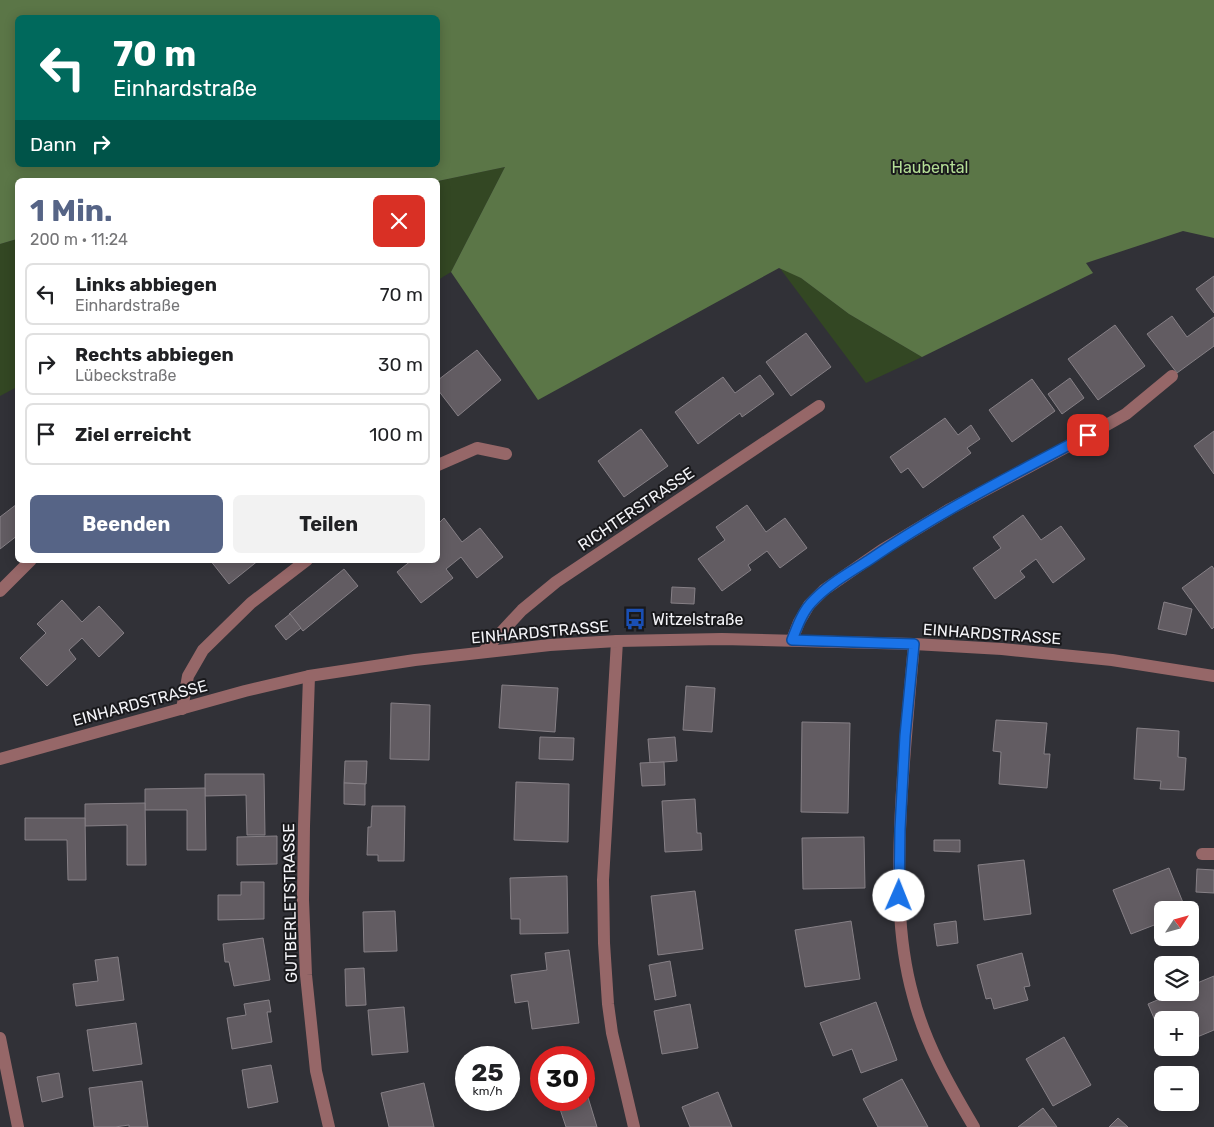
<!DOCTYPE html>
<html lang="de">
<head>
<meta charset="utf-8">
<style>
	body { margin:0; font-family:Rubik,sans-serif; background:#f2f2f2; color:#202124; height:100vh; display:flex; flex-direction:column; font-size:19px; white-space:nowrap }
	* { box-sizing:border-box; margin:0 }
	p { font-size:16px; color:#757577 }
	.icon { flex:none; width:28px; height:28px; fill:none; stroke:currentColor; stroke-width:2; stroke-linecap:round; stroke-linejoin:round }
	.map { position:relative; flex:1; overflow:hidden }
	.panel { position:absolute; left:15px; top:178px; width:425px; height:385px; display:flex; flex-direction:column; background:#fff; border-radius:8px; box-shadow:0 2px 12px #0003 }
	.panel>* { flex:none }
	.guide { position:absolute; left:15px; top:15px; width:425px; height:152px; border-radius:8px; box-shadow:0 2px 12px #0003; background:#00695c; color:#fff; overflow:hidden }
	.needle { width:32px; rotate:54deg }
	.controls { position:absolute; left:1154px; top:901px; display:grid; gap:10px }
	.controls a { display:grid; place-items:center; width:45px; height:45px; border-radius:8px; background:#fff; box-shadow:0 2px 12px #0003; font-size:25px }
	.speed { position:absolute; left:455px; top:1046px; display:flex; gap:10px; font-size:25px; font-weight:700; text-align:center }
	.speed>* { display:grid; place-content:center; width:65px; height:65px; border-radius:50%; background:#fff; box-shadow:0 2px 12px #0003; line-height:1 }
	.speed small { font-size:12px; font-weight:400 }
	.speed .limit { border:8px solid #d22; background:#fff; color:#111 }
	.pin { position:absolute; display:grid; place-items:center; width:42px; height:42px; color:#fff; margin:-21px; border-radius:10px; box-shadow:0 2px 8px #0006 }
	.me { position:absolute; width:55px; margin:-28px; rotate:1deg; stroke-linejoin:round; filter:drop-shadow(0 0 4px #0008) }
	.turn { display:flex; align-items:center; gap:18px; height:105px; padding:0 15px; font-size:22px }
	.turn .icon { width:65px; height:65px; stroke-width:2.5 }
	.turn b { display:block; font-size:35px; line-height:42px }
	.then { display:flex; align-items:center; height:48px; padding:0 15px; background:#0003; gap:10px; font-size:19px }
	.round { display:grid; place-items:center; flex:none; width:52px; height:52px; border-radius:8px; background:#f2f2f2 }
	.overview { display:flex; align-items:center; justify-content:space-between; height:85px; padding:0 15px }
	h1 { font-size:30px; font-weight:700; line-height:38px; color:#566486 }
	.primary-button { display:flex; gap:10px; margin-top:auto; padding:10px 15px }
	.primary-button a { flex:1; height:58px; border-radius:8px; background:#566486; color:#fff; font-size:20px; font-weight:700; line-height:58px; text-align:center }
	.primary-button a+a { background:#f2f2f2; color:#202124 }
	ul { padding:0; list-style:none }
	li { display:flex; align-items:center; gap:15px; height:62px; margin:0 10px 8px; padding:0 5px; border:2px solid #e0e0e0; border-radius:8px }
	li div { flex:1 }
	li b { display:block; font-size:19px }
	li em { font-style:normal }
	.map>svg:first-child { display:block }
	.green { fill:#334723 }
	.forest { fill:#5b7647; fill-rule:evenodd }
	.building { fill:#625c62; stroke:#868086 }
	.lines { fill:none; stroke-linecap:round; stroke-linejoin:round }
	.minor { stroke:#966768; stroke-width:12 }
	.route-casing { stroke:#114b97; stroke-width:12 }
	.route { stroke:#1a73e8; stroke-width:9 }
	.labels { text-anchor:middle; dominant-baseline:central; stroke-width:4; stroke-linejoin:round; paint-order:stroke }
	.park-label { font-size:16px; fill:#b4de96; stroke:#19191c }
	.street-label { font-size:16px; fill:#f3f3f7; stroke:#19191c }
	.poi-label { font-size:16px; fill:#f3f3f7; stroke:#19191c; text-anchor:start }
</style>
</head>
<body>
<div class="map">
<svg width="1214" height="1127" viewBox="0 0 1214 1127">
	<rect width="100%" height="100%" fill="#313137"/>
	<g class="green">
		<path d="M505 167 451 272 438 280V181Z"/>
		<path d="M17 239V387L0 396V244Z"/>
		<path d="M779 267 801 278 849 314 922 357 866 383Z"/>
	</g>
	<path class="forest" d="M0 0H1214V238L1183 231 1086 263 1093 273 922 357 849 314 801 278 779 268 538 400 451 272 505 167 438 181 18 180 17 239 0 244ZM18 18H438V165H18Z"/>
	<g class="building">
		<path d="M1214 276V313L1196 289Z"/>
		<path d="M1172 316 1187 337 1214 317V346L1177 373 1147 334Z"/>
		<path d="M1115 325 1145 366 1098 400 1068 359Z"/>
		<path d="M806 333 831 367 791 396 766 362Z"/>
		<path d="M477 350 501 380 458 416 438 390V380Z"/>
		<path d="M760 375 774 394 742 417 740 413 698 444 675 412 723 377 735 393Z"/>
		<path d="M1070 378 1084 398 1062 414 1048 394Z"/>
		<path d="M1032 379 1055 411 1012 442 989 410Z"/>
		<path d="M945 418 958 435 971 425 980 439 967 448 971 453 923 488 908 468 901 473 890 457Z"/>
		<path d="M641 429 668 466 624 497 598 461Z"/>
		<path d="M1214 431V474L1194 446Z"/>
		<path d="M17 504 18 535 0 549V517Z"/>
		<path d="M747 505 766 532 785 518 807 548 780 568 767 551 748 565 751 570 722 591 698 559 725 540 716 527Z"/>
		<path d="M1023 515 1041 540 1061 526 1085 559 1053 583 1036 559 1020 571 1025 577 995 599 973 568 1001 548 993 537Z"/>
		<path d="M444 518 462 542 480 528 503 557 477 578 461 557 446 569 453 578 421 603 397 572 412 560H438V524Z"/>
		<path d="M210 560H259L229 584Z"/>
		<path d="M1212 566 1214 569V627L1212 629 1182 588Z"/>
		<path d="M344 569 358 586 303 631 289 614Z"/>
		<path d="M672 587 695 588 694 604 671 603Z"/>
		<path d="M62 600 82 622 99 606 124 633 99 657 82 638 69 650 76 659 47 686 20 658 46 633 37 624Z"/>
		<path d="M1164 602 1192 609 1186 635 1158 629Z"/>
		<path d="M290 614 301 628 286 640 275 626Z"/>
		<path d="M502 685 558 688 555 732 499 728Z"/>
		<path d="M686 686 715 688 712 732 683 730Z"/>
		<path d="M391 703 430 705 429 760 390 759Z"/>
		<path d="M996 720 1047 723 1044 754H1050L1047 788 999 784 1001 752 993 751Z"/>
		<path d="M802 722 850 723 848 813 801 812Z"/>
		<path d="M1137 728 1179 731 1178 757 1186 758 1184 790 1160 789 1161 781 1134 779Z"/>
		<path d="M540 737 574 738 573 760 539 759Z"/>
		<path d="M675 737 677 761 650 763 648 739Z"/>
		<path d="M345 761H367L366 784 344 783Z"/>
		<path d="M664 762 665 785 642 786 640 763Z"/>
		<path d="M205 774H264L265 835H247L246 795 205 796Z"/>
		<path d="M516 782 569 784 568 842 514 840Z"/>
		<path d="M344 783 365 784V805L344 804Z"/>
		<path d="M205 788 206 850H187V810H145V789Z"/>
		<path d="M695 799 697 833H701L702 850 665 852 662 801Z"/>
		<path d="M145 803 146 865H127V825L85 826V804Z"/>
		<path d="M372 806H405L404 861H378V855H367L368 827H371Z"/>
		<path d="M25 818H85L86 880H68L67 840H25Z"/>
		<path d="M277 836V864L237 865V837Z"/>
		<path d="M864 837 865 888 803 889 802 838Z"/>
		<path d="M934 840H960V852L934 851Z"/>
		<path d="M1024 860 1031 914 984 920 978 865Z"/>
		<path d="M1169 868 1186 910H1162V922L1131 934 1113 890Z"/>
		<path d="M1197 869 1214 870V893L1196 892Z"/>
		<path d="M567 876 568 933 520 934V919H511L510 878Z"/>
		<path d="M241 882H264V919L218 920V895H241Z"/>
		<path d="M695 891 703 949 658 955 651 896Z"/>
		<path d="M395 911 397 951 364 952 363 912Z"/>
		<path d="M851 921 860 979 805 987 795 930Z"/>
		<path d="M956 921 958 943 937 946 934 924Z"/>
		<path d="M263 938 270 980 234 986 229 962H225L223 944Z"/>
		<path d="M569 950 579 1023 532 1029 528 1001 515 1003 511 975 547 970 545 953Z"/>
		<path d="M1022 953 1030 986 1024 987 1028 1000 994 1009 991 998 986 999 977 965Z"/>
		<path d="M118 957 124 1000 76 1006 73 984 98 981 95 960Z"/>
		<path d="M670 961 676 996 655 1000 649 965Z"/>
		<path d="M364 968 366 1005 346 1006 345 969Z"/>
		<path d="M1214 976V1030L1190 1040V1020H1162V1031L1160 1032 1148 1004 1176 992H1190V986Z"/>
		<path d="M269 1000 271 1012H267L272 1042 232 1049 227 1018 246 1015 244 1004Z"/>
		<path d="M876 1002 897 1060 861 1073 852 1049 833 1056 820 1023Z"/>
		<path d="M690 1004 698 1048 662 1054 654 1011Z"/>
		<path d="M404 1007 408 1052 372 1055 368 1010Z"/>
		<path d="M136 1023 142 1064 93 1071 87 1030Z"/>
		<path d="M1064 1037 1091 1085 1053 1106 1026 1059Z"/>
		<path d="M271 1065 278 1102 248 1108 242 1070Z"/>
		<path d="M59 1073 63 1097 42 1102 37 1077Z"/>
		<path d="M902 1079 928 1127H878L863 1099Z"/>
		<path d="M142 1081 148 1127H129V1125L115 1127H94L89 1088Z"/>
		<path d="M424 1083 434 1127H389L381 1093Z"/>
		<path d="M718 1092 732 1127H690L682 1107Z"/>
		<path d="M587 1094 597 1127H566L558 1103 569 1100H584V1095Z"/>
		<path d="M1043 1108 1057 1127H1018Z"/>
		<path d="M1118 1118 1128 1127H1109Z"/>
	</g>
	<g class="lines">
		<g class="minor">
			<path d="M438 465 477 448 506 454"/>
			<path d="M0 591 31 560"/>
			<path d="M792 640 799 622 809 605 824 590 882 550 950 509 1089 435 1126 414 1172 376"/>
			<path d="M617 641 603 880 604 943 608 1004 612 1033 634 1127"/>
			<path d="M914 644C909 699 904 753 901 807 898 871 896 935 913 996 925 1043 949 1085 974 1127"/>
			<path d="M483 652 522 610 556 582 819 406"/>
			<path d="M309 676 304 826 303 900 306 975 316 1071 329 1127"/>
			<path d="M182 709 188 676 203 650 251 603 307 560"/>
			<path d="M0 759 245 691 309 676 415 660 550 645 617 641 722 639 914 644 1002 649 1112 660 1214 676"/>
			<path d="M1202 854H1214"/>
			<path d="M0 1038 18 1127"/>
		</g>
	</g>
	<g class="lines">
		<g class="route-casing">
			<path id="route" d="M899 896 900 829 905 736 914 644 792 640C797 627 802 613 811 603 827 585 849 573 869 560 939 512 1014 474 1088 435"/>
		</g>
		<use href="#route" class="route"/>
	</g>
	<defs>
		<g id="bus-bare" transform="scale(1.725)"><path d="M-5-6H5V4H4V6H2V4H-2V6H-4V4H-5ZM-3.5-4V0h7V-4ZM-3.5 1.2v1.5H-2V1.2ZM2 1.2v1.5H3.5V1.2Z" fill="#1a4fb4" stroke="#19191c" stroke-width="2.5" paint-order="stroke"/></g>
	</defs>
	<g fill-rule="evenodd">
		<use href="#bus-bare" x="635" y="619"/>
	</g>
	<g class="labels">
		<g class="park-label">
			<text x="930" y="167">Haubental</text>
		</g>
		<g class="street-label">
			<text transform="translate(636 509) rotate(-34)">RICHTERSTRASSE</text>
			<text transform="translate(540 632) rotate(-5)">EINHARDSTRASSE</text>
			<text transform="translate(992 634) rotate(4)">EINHARDSTRASSE</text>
			<text transform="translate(140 703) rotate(-15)">EINHARDSTRASSE</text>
			<text transform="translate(290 903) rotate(-91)">GUTBERLETSTRASSE</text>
		</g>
		<g class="poi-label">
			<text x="652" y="619">Witzelstraße</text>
		</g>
	</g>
</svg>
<div class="controls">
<a><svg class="needle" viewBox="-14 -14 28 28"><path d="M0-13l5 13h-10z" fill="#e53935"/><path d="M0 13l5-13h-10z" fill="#757577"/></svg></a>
<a><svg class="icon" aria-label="layers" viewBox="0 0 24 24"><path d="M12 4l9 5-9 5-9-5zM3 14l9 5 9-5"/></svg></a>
<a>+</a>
<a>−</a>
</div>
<div class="speed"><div>25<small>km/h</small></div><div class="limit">30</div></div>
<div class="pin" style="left:1088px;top:435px;background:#d93025"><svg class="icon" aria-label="arrive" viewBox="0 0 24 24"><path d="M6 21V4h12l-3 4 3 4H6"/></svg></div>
<svg class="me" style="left:899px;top:896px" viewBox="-20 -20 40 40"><circle r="19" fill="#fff"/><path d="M0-13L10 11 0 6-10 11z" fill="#1a73e8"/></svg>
<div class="guide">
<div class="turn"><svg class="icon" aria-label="left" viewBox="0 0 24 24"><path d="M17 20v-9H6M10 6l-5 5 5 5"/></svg><div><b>70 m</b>Einhardstraße</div></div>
<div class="then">Dann<svg class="icon" aria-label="right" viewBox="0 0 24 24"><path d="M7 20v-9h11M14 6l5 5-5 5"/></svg></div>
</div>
<section class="panel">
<div class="overview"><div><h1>1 Min.</h1><p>200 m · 11:24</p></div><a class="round" style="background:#d93025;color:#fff"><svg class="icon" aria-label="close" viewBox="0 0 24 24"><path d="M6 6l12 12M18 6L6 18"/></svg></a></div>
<ul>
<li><svg class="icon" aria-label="left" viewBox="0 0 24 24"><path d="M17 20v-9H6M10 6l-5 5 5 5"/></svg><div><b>Links abbiegen</b><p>Einhardstraße</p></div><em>70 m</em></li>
<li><svg class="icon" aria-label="right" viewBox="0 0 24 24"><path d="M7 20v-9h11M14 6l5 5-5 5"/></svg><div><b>Rechts abbiegen</b><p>Lübeckstraße</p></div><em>30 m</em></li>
<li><svg class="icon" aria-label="arrive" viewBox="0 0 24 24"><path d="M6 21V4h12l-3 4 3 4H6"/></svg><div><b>Ziel erreicht</b></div><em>100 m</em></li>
</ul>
<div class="primary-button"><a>Beenden</a><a>Teilen</a></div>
</section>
</div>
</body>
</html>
